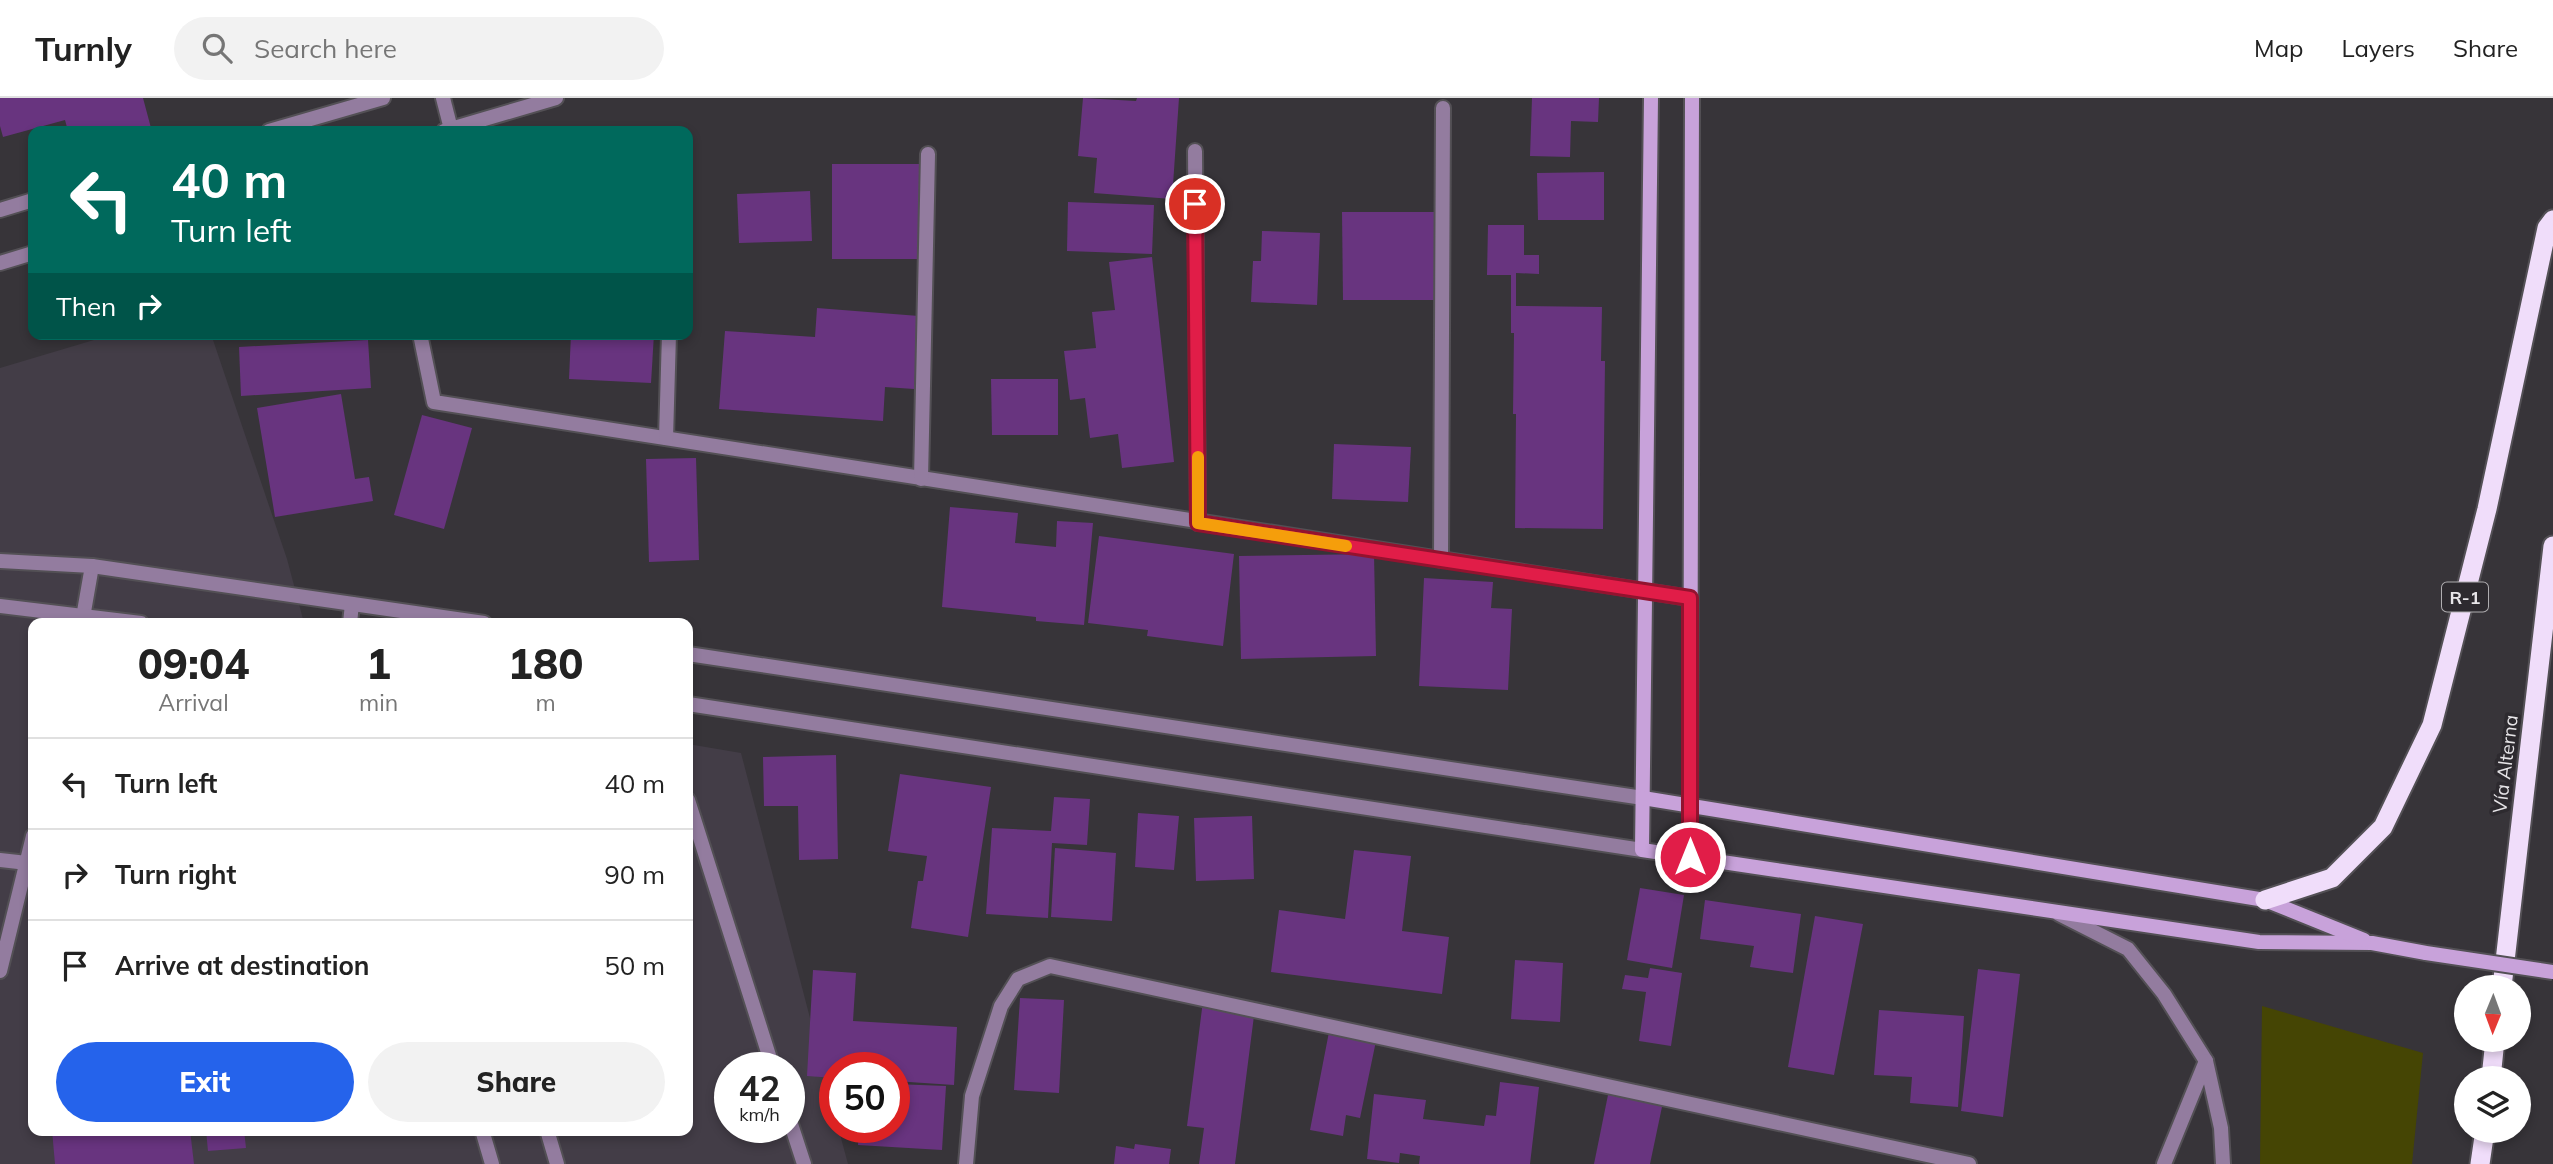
<!DOCTYPE html>
<html lang="en">
<head>
<meta charset="utf-8">
<style>
	body { margin:0; font-family:Mulish,sans-serif; background:#f2f2f2; color:#222; height:100vh; display:flex; flex-direction:column; font-size:26px; white-space:nowrap }
	* { box-sizing:border-box; margin:0 }
	p { font-size:23px; color:#767676 }
	.icon { flex:none; width:38px; height:38px; fill:none; stroke:currentColor; stroke-width:2; stroke-linecap:round; stroke-linejoin:round }
	.map { position:relative; flex:1; overflow:hidden }
	.side { position:absolute; left:28px; top:520px; width:665px; height:518px; display:flex; flex-direction:column; background:#fff; border-radius:14px; box-shadow:0 4px 10px #0003 }
	.side>* { flex:none }
	.banner { position:absolute; left:28px; top:28px; width:665px; height:214px; border-radius:14px; box-shadow:0 4px 10px #0003; background:#00695c; color:#fff; overflow:hidden }
	.needle { width:46px; rotate:181deg }
	.buttons { position:absolute; left:2454px; top:877px; display:grid; gap:14px }
	.buttons a { display:grid; place-items:center; width:77px; height:77px; border-radius:50%; background:#fff; box-shadow:0 4px 10px #0003; font-size:35px }
	.speed { position:absolute; left:714px; top:954px; display:flex; gap:14px; font-size:35px; font-weight:700; text-align:center }
	.speed>* { display:grid; place-content:center; width:91px; height:91px; border-radius:50%; background:#fff; box-shadow:0 4px 10px #0003; line-height:1 }
	.speed small { font-size:18px; font-weight:400 }
	.speed .limit { border:10px solid #d22; background:#fff; color:#111 }
	.pin { position:absolute; display:grid; place-items:center; width:60px; height:60px; color:#fff; margin:-30px; border:4px solid #fff; border-radius:50%; box-shadow:0 2px 7px #0007 }
	.me { position:absolute; width:77px; margin:-38px; rotate:0deg; stroke-linejoin:round; filter:drop-shadow(0 0 5px #0008) }
	.turn { display:flex; align-items:center; gap:24px; height:147px; padding:0 28px; font-size:32px }
	.turn .icon { width:91px; height:91px; stroke-width:2.5 }
	.turn b { display:block; font-size:49px; line-height:60px }
	.then { display:flex; align-items:center; height:66px; padding:0 28px; background:#0003; gap:14px; font-size:26px }
	.eta { display:flex; justify-content:space-evenly; align-items:center; height:119px; text-align:center }
	.eta b { font-size:42px; font-weight:800; line-height:49px }
	.cta { display:flex; gap:14px; margin-top:auto; padding:14px 28px }
	.cta a { flex:1; height:80px; border-radius:42px; background:#2563eb; color:#fff; font-size:28px; font-weight:800; line-height:80px; text-align:center }
	.cta a+a { background:#f2f2f2; color:#222 }
	ul { padding:0; list-style:none }
	li { display:flex; align-items:center; gap:21px; height:91px; padding:0 28px; border-top:2px solid #e0e0e0 }
	li div { flex:1 }
	li b { display:block; font-size:26px }
	li em { font-style:normal }
	header { display:flex; align-items:center; gap:42px; box-sizing:border-box; height:98px; padding:0 35px; background:#fff; border-bottom:2px solid #e0e0e0 }
	header strong { font-size:33px }
	nav { display:flex; gap:38px; margin-inline-start:auto; font-size:24px }
	.search { width:490px; height:63px; background:#f2f2f2; display:flex; align-items:center; gap:18px; box-sizing:border-box; padding:0 24px; border-radius:38px; color:#767676; font-size:26px }
	.map>svg:first-child { display:block }
	.built { fill:#433d47; fill-rule:evenodd }
	.green { fill:#454504 }
	.building { fill:#68347f }
	.lines { fill:none; stroke-linecap:round; stroke-linejoin:round }
	.service-casing { stroke:#535055; stroke-width:18 }
	.minor-casing { stroke:#535055; stroke-width:18 }
	.secondary-casing { stroke:#535055; stroke-width:18 }
	.trunk-casing { stroke:#535055; stroke-width:23 }
	.service { stroke:#937c9f; stroke-width:14 }
	.minor { stroke:#937c9f; stroke-width:14 }
	.secondary { stroke:#c8a2da; stroke-width:14 }
	.trunk { stroke:#f0ddfa; stroke-width:19 }
	.secondary-bridge-casing { stroke:#535055; stroke-width:18; stroke-linecap:butt }
	.secondary-bridge { stroke:#c8a2da; stroke-width:14 }
	.route-casing { stroke:#92132f; stroke-width:18 }
	.route { stroke:#e11d48; stroke-width:12 }
	.slow { stroke:#f59e0b; stroke-width:12 }
	.labels { text-anchor:middle; dominant-baseline:central; stroke-width:7; stroke-linejoin:round; paint-order:stroke }
	.shield { fill:#2d2a2f; stroke:#afadb0; stroke-width:2 }
	.shield-label { font-size:18px; font-weight:bold; fill:#e7e5e8 }
	.street-label { font-size:19px; fill:#e7e5e8; stroke:#2d2a2f }
</style>
</head>
<body>
<header>
<strong>Turnly</strong>
<div class="search"><svg class="icon" aria-label="search" viewBox="0 0 24 24"><circle cx="10" cy="10" r="6"/><path d="M15 15l6 6"/></svg>Search here</div>
<nav><a>Map</a><a>Layers</a><a>Share</a></nav>
</header>
<div class="map">
<svg width="2553" height="1066" viewBox="0 0 2553 1066">
	<rect width="100%" height="100%" fill="#373439"/>
	<path class="built" d="M114 236H211L287 461 304 525H33V1032H688V646L741 655 835 1016V1029H838L848 1066H0V270ZM730 970H789V1029H730Z"/>
	<path class="green" d="M2262 908 2423 955 2412 1066H2260Z"/>
	<g class="building">
		<path d="M0 0H143L151 30 140 33H68L65 22 3 39 0 28Z"/>
		<path d="M1083 0 1136 3 1137 0H1179L1172 101 1094 95 1097 60 1078 58Z"/>
		<path d="M1532 0H1599L1598 24 1571 23 1570 59 1530 58Z"/>
		<rect x="832" y="66" width="88" height="95"/>
		<path d="M1604 74V122H1538L1537 75Z"/>
		<path d="M810 93 812 143 739 145 737 96Z"/>
		<path d="M1068 104 1154 107 1152 156 1067 153Z"/>
		<path d="M1342 114H1435L1436 202H1343Z"/>
		<path d="M1488 127H1524V157H1539V176L1516 175V208L1602 209 1601 263H1605L1603 431 1515 430 1516 316H1513L1514 235H1511V177H1487Z"/>
		<path d="M1262 133 1320 135 1317 207 1251 204 1253 163H1261Z"/>
		<path d="M1152 159 1174 364 1122 370 1118 336 1090 340 1085 300 1070 302 1064 253 1096 250 1092 214 1115 212 1109 164Z"/>
		<path d="M817 210 919 218 914 291 885 289 883 323 719 311 725 233 815 239Z"/>
		<path d="M571 236H654L651 285 569 281Z"/>
		<path d="M368 242 371 290 241 298 239 249Z"/>
		<path d="M991 281H1058V337H992Z"/>
		<path d="M341 296 355 381 369 379 373 403 275 419 257 310Z"/>
		<path d="M422 317 472 330 444 431 394 417Z"/>
		<path d="M1334 346 1411 349 1408 404 1332 401Z"/>
		<path d="M696 360 699 462 649 464 646 361Z"/>
		<path d="M950 409 1018 415 1015 445 1056 449 1057 423 1093 425 1084 527 1036 523V519L942 509Z"/>
		<path d="M1099 438 1234 456 1223 548 1147 538 1148 532 1088 525Z"/>
		<path d="M1374 456 1376 558 1241 561 1239 458Z"/>
		<path d="M1424 480 1493 484 1491 510 1512 511 1508 592 1419 588Z"/>
		<path d="M836 657 838 761 799 762 798 708H764L763 659Z"/>
		<path d="M900 676 991 689 968 839 911 830 918 783H923L927 758 888 753Z"/>
		<path d="M1054 699 1090 701 1087 747 1052 745 1048 820 986 816 992 730 1051 733Z"/>
		<path d="M1138 715 1179 718 1174 772 1135 769Z"/>
		<path d="M1252 718 1254 781 1196 783 1194 720Z"/>
		<path d="M1055 750 1116 755 1112 823 1051 819Z"/>
		<path d="M1354 752 1411 758 1402 833 1449 839 1442 896 1271 874 1279 812 1345 821Z"/>
		<path d="M1640 790 1684 797 1672 870 1627 862Z"/>
		<path d="M1705 802 1801 816 1793 875 1750 869 1754 848 1700 841Z"/>
		<path d="M1815 818 1863 826 1834 977 1788 969Z"/>
		<path d="M1515 862 1563 865 1560 924 1511 921Z"/>
		<path d="M1650 870 1682 875 1671 948 1639 943 1646 894 1622 891 1625 877 1648 880Z"/>
		<path d="M1978 871 2020 876 2003 1019 1961 1013Z"/>
		<path d="M813 872 856 875 853 923 957 929 954 987 894 983V970H835V980L807 978Z"/>
		<path d="M1020 900 1064 902 1059 995 1014 992Z"/>
		<path d="M1203 903 1255 910 1235 1066H1199L1204 1030 1187 1028Z"/>
		<path d="M1879 912 1964 918 1958 1009 1910 1005 1912 979 1874 977Z"/>
		<path d="M1329 934 1376 943 1360 1020 1346 1017 1343 1038 1310 1032Z"/>
		<path d="M1500 984 1539 989 1530 1066H1419L1420 1058 1400 1055 1399 1065 1367 1061 1374 996 1426 1002 1423 1021 1484 1028 1486 1017 1496 1018Z"/>
		<path d="M894 986 946 988 942 1052 858 1047 859 1029H894Z"/>
		<path d="M1609 992 1663 1004 1650 1066H1594Z"/>
		<path d="M52 1032H190L194 1066H55Z"/>
		<path d="M206 1032H244L246 1050 208 1053Z"/>
		<path d="M1135 1046 1171 1051 1169 1066H1114L1116 1048 1134 1051Z"/>
	</g>
	<g class="lines">
		<g class="service-casing">
			<g id="service">
				<path d="M82 525 92 468"/>
				<path d="M350 525 352 506"/>
				<path d="M688 702 773 970"/>
				<path d="M0 762 27 765"/>
				<path d="M0 873 33 738"/>
				<path d="M789 1020 804 1066"/>
				<path d="M482 1032 492 1066"/>
				<path d="M547 1032 557 1066"/>
			</g>
		</g>
		<g class="minor-casing">
			<g id="minor">
				<path d="M443 0 451 31"/>
				<path d="M269 33 383 0"/>
				<path d="M444 33 556 0"/>
				<path d="M1195 53 1198 425"/>
				<path d="M0 112 33 102"/>
				<path d="M0 165 33 155"/>
				<path d="M420 236 434 304 1690 500"/>
				<path d="M666 340 669 236"/>
				<path d="M921 381 928 56"/>
				<path d="M1441 462 1443 10"/>
				<path d="M0 463 92 468 484 525"/>
				<path d="M0 508 141 525"/>
				<path d="M688 556 1643 700"/>
				<path d="M688 606 1642 752"/>
				<path d="M2059 816 2128 851 2164 896 2206 963 2221 1030 2223 1066"/>
				<path d="M966 1066 972 998 1001 908 1018 881 1050 868 1969 1066"/>
				<path d="M2164 1066 2206 963"/>
			</g>
		</g>
		<g class="secondary-casing">
			<g id="secondary">
				<path d="M1651 0 1642 752 2259 844 2372 845 2426 855"/>
				<path d="M1643 700 2265 802 2364 842"/>
				<path d="M1690 759 1692 0"/>
			</g>
		</g>
		<g class="trunk-casing">
			<g id="trunk">
				<path d="M2265 802 2332 780 2383 729 2432 627 2487 411 2547 130 2553 122"/>
				<path d="M2502 889 2553 448"/>
				<path d="M2491 980 2495 942"/>
				<path d="M2480 1066 2485 1032"/>
			</g>
		</g>
		<use href="#service" class="service"/>
		<use href="#minor" class="minor"/>
		<use href="#secondary" class="secondary"/>
		<use href="#trunk" class="trunk"/>
		<g class="secondary-bridge-casing">
			<path id="secondary-bridge" d="M2426 855 2553 874"/>
		</g>
		<use href="#secondary-bridge" class="secondary-bridge"/>
	</g>
	<g class="lines">
		<g class="route-casing">
			<path id="route" d="M1195 106 1198 425 1690 500V759"/>
		</g>
		<use href="#route" class="route"/>
		<path class="slow" d="M1198 359V425L1346 448"/>
	</g>
	<g class="labels">
		<rect class="shield" x="2442" y="484.5" width="46" height="29" rx="5"/>
		<g class="shield-label">
			<text x="2465" y="499">R-1</text>
		</g>
		<g class="street-label">
			<text transform="translate(2505 666) rotate(-83)">Vía Alterna</text>
		</g>
	</g>
</svg>
<div class="buttons">
<a><svg class="needle" viewBox="-14 -14 28 28"><path d="M0-13l5 13h-10z" fill="#e53935"/><path d="M0 13l5-13h-10z" fill="#767676"/></svg></a>
<a><svg class="icon" aria-label="layers" viewBox="0 0 24 24"><path d="M12 4l9 5-9 5-9-5zM3 14l9 5 9-5"/></svg></a>
</div>
<div class="speed"><div>42<small>km/h</small></div><div class="limit">50</div></div>
<div class="pin" style="left:1195px;top:106px;background:#d93025"><svg class="icon" aria-label="arrive" viewBox="0 0 24 24"><path d="M6 21V4h12l-3 4 3 4H6"/></svg></div>
<svg class="me" style="left:1690px;top:759px" viewBox="-20 -20 40 40"><circle r="17" fill="#e11d48" stroke="#fff" stroke-width="3"/><path d="M0-11L8 9 0 5-8 9z" fill="#fff"/></svg>
<div class="banner">
<div class="turn"><svg class="icon" aria-label="left" viewBox="0 0 24 24"><path d="M17 20v-9H6M10 6l-5 5 5 5"/></svg><div><b>40 m</b>Turn left</div></div>
<div class="then">Then<svg class="icon" aria-label="right" viewBox="0 0 24 24"><path d="M7 20v-9h11M14 6l5 5-5 5"/></svg></div>
</div>
<section class="side">
<div class="eta">
<div><b>09:04</b><p>Arrival</p></div>
<div><b>1</b><p>min</p></div>
<div><b>180</b><p>m</p></div>
</div>
<ul>
<li><svg class="icon" aria-label="left" viewBox="0 0 24 24"><path d="M17 20v-9H6M10 6l-5 5 5 5"/></svg><div><b>Turn left</b></div><em>40 m</em></li>
<li><svg class="icon" aria-label="right" viewBox="0 0 24 24"><path d="M7 20v-9h11M14 6l5 5-5 5"/></svg><div><b>Turn right</b></div><em>90 m</em></li>
<li><svg class="icon" aria-label="arrive" viewBox="0 0 24 24"><path d="M6 21V4h12l-3 4 3 4H6"/></svg><div><b>Arrive at destination</b></div><em>50 m</em></li>
</ul>
<div class="cta"><a>Exit</a><a>Share</a></div>
</section>
</div>
</body>
</html>
